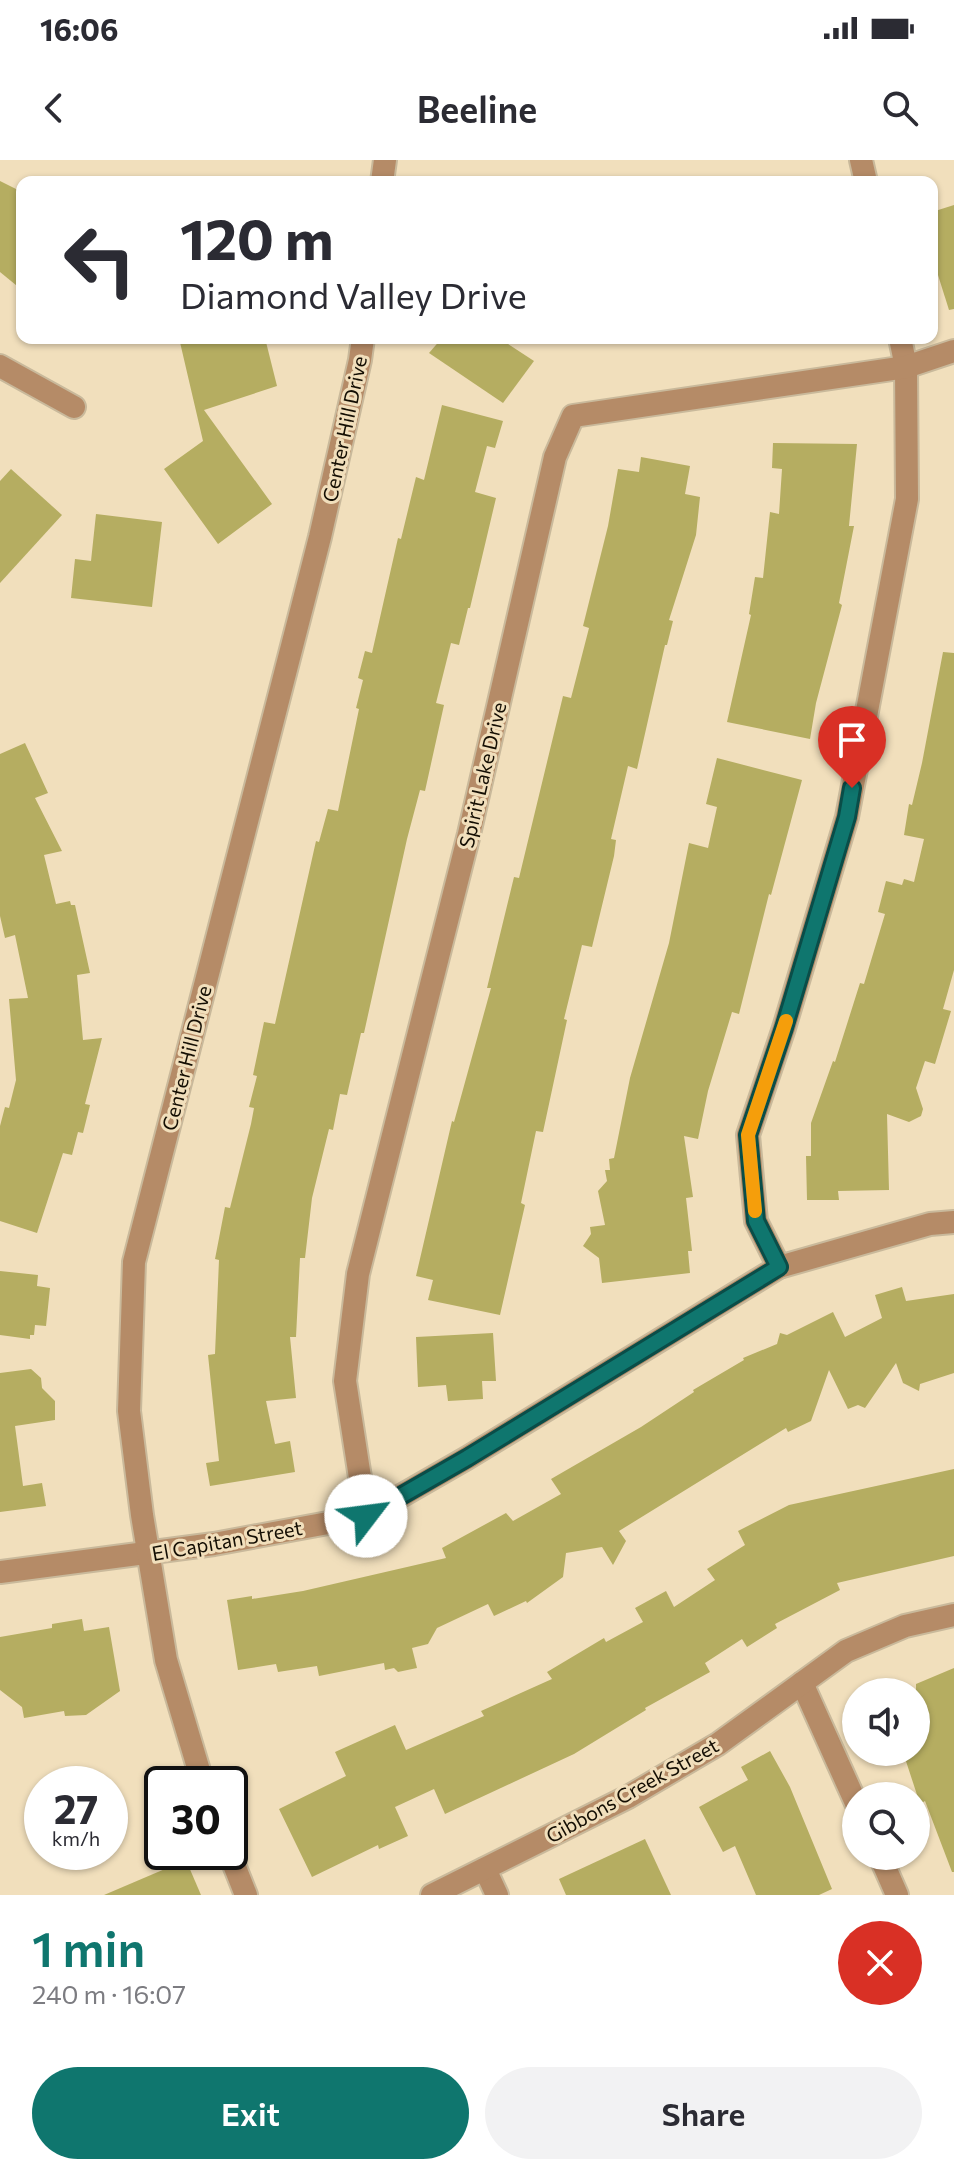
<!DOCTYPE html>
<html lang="en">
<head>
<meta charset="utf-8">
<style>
	body { margin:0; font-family:Commissioner,sans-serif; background:#f2f2f3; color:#2b2b33; height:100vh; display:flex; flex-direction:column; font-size:30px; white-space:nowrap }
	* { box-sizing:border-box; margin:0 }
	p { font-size:26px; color:#7c7c81 }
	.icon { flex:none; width:44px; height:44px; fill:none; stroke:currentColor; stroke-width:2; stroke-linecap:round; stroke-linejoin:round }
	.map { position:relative; height:1735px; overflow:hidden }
	.sheet { display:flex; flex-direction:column; background:#fff; flex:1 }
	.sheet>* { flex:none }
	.banner { position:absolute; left:16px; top:16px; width:922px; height:168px; border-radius:16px; box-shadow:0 2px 6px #0004; background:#fff; color:#2b2b33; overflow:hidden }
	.buttons { position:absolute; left:842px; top:1518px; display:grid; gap:16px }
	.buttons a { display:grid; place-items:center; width:88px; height:88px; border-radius:50%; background:#fff; box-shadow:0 2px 6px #0004; font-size:40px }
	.speed { position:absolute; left:24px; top:1606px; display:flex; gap:16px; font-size:40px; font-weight:700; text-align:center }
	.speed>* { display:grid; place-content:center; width:104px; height:104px; border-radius:50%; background:#fff; box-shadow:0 2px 6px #0004; line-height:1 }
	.speed small { font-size:20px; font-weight:400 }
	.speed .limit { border:4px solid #111; border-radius:12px; background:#fff; color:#111 }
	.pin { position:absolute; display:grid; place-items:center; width:68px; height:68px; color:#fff; margin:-82px -34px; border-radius:50% 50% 50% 0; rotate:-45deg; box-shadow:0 0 8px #0007 }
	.pin .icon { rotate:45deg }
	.me { position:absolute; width:88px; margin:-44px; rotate:60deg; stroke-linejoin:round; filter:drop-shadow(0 0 6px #0008) }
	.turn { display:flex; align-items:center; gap:28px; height:168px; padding:0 32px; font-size:36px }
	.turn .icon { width:104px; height:104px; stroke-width:2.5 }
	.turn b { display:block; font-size:56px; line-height:68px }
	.round { display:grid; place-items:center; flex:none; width:84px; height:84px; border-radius:42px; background:#f2f2f3 }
	.head { display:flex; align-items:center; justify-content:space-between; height:136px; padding:0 32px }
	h1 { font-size:48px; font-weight:600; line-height:60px; color:#0f766e }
	.cta { display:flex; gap:16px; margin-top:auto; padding:16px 32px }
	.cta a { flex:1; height:92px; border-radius:48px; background:#0f766e; color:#fff; font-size:32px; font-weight:600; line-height:92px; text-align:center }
	.cta a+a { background:#f2f2f3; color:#2b2b33 }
	.status { display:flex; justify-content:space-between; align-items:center; height:56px; padding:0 40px; background:#fff; direction:ltr }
	.status svg { height:22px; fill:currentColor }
	header { display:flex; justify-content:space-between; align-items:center; height:104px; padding:0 32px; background:#fff; font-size:36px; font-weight:600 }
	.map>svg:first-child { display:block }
	.building { fill:#b5ad61 }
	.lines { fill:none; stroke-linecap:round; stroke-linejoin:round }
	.minor-casing { stroke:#c9b99b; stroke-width:26 }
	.tertiary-casing { stroke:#c9b99b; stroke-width:26 }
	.minor { stroke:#b58b67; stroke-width:22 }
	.tertiary { stroke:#b58b67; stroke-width:22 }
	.route-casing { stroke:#0a4d48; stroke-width:20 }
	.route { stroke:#0f766e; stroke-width:14 }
	.slow { stroke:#f59e0b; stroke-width:14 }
	.labels { text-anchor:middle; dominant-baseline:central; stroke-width:6; stroke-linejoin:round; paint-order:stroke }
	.street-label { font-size:20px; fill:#140e03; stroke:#f1dfbc }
</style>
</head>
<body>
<div class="status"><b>16:06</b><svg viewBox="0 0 49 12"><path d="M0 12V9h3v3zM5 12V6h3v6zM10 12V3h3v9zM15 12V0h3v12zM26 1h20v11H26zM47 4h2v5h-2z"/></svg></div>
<header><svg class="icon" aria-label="back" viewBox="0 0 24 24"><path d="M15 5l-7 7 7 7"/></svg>Beeline<svg class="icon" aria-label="search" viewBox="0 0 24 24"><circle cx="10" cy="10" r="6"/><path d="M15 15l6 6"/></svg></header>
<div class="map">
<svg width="954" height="1735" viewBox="0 0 954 1735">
	<rect width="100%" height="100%" fill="#f1dfbc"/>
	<g class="building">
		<path d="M0 21 22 32V130L0 112Z"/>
		<path d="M954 45V149L949 150 932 96V52Z"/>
		<path d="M179 178H265L277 226 204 250 272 344 218 384 164 309 203 281Z"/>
		<path d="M442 178H499L534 201 503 243 429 193Z"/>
		<path d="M442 245 503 261 495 288 487 286 475 332 496 338 470 448H468L459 485 451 483 436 543 444 545 425 631 420 630 407 679 364 873H361L347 935 340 934 333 970 329 969 312 1038 305 1098H300L296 1177H290L296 1238 266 1241 275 1284 290 1281 295 1312 210 1326 206 1303 219 1301 208 1195 215 1194 219 1100 215 1099 225 1047 230 1048 251 964 254 948 249 947 257 916 253 915 264 862 275 864 316 681 319 682 328 649 338 651 359 549 356 548 363 520 358 518 365 491 372 493 398 378 401 379 416 317 424 320Z"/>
		<path d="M773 283 857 284 849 366H854L839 443 842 445 816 543 810 579 727 562 751 455 749 454 755 417 763 418 770 352 779 354 782 309 772 308Z"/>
		<path d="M641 297 690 306 685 334 700 337 696 375 669 460 673 461 667 485H665L637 609 628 606 611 679 616 680 614 696 592 787 582 785 564 859 567 860 543 972 536 971 521 1043 525 1045 500 1155 428 1140 433 1120 416 1116 452 961 454 962 491 828H487L514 717 519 718 563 536 571 538 589 468 583 466 608 366 618 309 639 312Z"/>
		<path d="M11 309 62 355 0 423V321Z"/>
		<path d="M96 354 162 362 152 447 71 438 75 399 91 401Z"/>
		<path d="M943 492 954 493V810L943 849 951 851 935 904 925 901 916 928 923 949 921 956 909 962 887 954 889 1030 838 1031 839 1040H807L806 996H811V963L833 901 835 902 860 823 864 824 885 754 878 752 886 721 902 725 904 719 914 722 924 679 904 675 909 644 912 645 922 603Z"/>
		<path d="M25 583 48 633 35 638 62 691 44 695 56 744 70 741 71 745H75L90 813 77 815 83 880 102 878 85 944 90 945 83 973 78 972 72 995 63 993 37 1073 0 1061V966L5 947 9 948 16 920 9 839 28 838 15 775 5 778 0 756V594Z"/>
		<path d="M717 598 802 620 771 735 769 734 739 854 732 852 708 931 698 979 684 976 693 1037 686 1038 692 1091H688L690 1113 602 1123 599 1098 583 1086 591 1074 590 1067 605 1065 598 1031 607 1021 605 1010H610L609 999 614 998 630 918 669 783 689 683 708 688 717 647 706 644Z"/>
		<path d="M0 1111 38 1115 37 1126 50 1128 46 1166 35 1165 34 1175H30V1179L0 1175Z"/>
		<path d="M902 1127 906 1141 954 1134V1213L920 1224 919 1231 903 1223 896 1203 865 1248 858 1245 848 1249 829 1210 811 1261 788 1272 786 1268 619 1371 626 1381 613 1405 602 1387 566 1393 563 1417 527 1443 526 1441 494 1456 488 1444 437 1468 428 1484 412 1488 417 1508 398 1512 394 1508 385 1510 384 1503 319 1516 317 1506 278 1512 276 1504 238 1510 227 1440 252 1436V1439L303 1431 446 1398 442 1388 506 1353 513 1361 561 1334 551 1319 641 1267 694 1232 693 1230 744 1200 743 1198 777 1184 780 1173 787 1175 833 1152 845 1177 882 1158 875 1135Z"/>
		<path d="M493 1173 496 1221H482L483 1239 448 1241 446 1225 418 1227 416 1177Z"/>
		<path d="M31 1209 41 1218 42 1228 55 1241V1260L15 1266 23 1326 42 1323 46 1346 0 1352V1213Z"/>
		<path d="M954 1309V1396L837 1423 840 1430 775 1464 777 1468 747 1487 742 1479 705 1503 710 1512 645 1548 646 1550 574 1594 445 1654 434 1629 395 1647 408 1676 379 1689 378 1685 312 1717 279 1649 346 1616 335 1592 395 1565 406 1590 484 1556 481 1551 552 1519 547 1512 604 1478 606 1482 643 1462 635 1448 666 1431 674 1447 715 1420 707 1409 745 1385 738 1371 789 1345Z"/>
		<path d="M82 1459 84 1471 109 1467 120 1531 86 1555 65 1556 64 1551 24 1558 22 1547 0 1530V1477L52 1468V1464Z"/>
		<path d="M954 1508V1712H952L925 1641 920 1644 903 1592H916V1524Z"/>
		<path d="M770 1591 790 1627 832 1729 819 1735H756L735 1686 723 1692 699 1647 748 1620 741 1607Z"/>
		<path d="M645 1679 671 1735H566L559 1719Z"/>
		<path d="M186 1700 201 1735H104Z"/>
	</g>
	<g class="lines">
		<g class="minor-casing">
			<g id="minor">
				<path d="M861 0 866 22"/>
				<path d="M0 206 74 247"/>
				<path d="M779 1107 756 1061 748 975 784 868 847 657 907 339 906 207 900 178"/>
				<path d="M366 1356 345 1221 358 1114 469 674 555 297 573 256 906 207 954 191"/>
				<path d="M0 1412 214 1384 366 1356 467 1298 779 1107 930 1064 954 1062"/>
				<path d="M802 1523 856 1643"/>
				<path d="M880 1696 897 1735"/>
				<path d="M485 1709 497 1735"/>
				<path d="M432 1735 628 1637 718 1584 846 1491 905 1466 954 1455"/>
			</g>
		</g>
		<g class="tertiary-casing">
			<g id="tertiary">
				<path d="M382 22 385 0"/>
				<path d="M203 1624 166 1500 142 1355 129 1251 134 1102 320 377 360 200 363 178"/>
				<path d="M229 1692 246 1735"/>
			</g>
		</g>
		<use href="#minor" class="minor"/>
		<use href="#tertiary" class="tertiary"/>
	</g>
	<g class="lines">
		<g class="route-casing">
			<path id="route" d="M366 1356 467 1298 779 1107 756 1061 748 975 784 868 847 657 852 628"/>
		</g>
		<use href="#route" class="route"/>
		<path class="slow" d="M755 1051 748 975 786 861"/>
	</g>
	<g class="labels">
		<g class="street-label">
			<text transform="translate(344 269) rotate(-78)">Center Hill Drive</text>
			<text transform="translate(482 615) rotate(-77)">Spirit Lake Drive</text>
			<text transform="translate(186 898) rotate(-76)">Center Hill Drive</text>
			<text transform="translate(227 1380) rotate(-10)">El Capitan Street</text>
			<text transform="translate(632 1630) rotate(-29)">Gibbons Creek Street</text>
		</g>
	</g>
</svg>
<div class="buttons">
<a><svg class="icon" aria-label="sound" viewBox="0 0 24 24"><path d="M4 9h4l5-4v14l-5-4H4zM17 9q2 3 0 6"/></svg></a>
<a><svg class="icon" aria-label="search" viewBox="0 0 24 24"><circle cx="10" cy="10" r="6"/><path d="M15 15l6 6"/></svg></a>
</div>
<div class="speed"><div>27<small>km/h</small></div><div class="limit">30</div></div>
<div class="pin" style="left:852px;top:628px;background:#d93025"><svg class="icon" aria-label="arrive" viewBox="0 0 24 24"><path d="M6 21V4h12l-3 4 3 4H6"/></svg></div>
<svg class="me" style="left:366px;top:1356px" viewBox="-20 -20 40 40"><circle r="19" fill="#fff"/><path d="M0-13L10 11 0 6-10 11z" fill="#0f766e"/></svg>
<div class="banner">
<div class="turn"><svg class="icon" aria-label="left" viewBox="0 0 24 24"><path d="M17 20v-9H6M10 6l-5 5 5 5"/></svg><div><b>120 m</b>Diamond Valley Drive</div></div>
</div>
</div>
<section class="sheet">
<div class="head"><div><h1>1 min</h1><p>240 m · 16:07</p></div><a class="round" style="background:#d93025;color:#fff"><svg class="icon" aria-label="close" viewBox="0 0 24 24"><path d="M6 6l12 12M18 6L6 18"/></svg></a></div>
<div class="cta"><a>Exit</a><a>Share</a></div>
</section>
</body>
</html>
